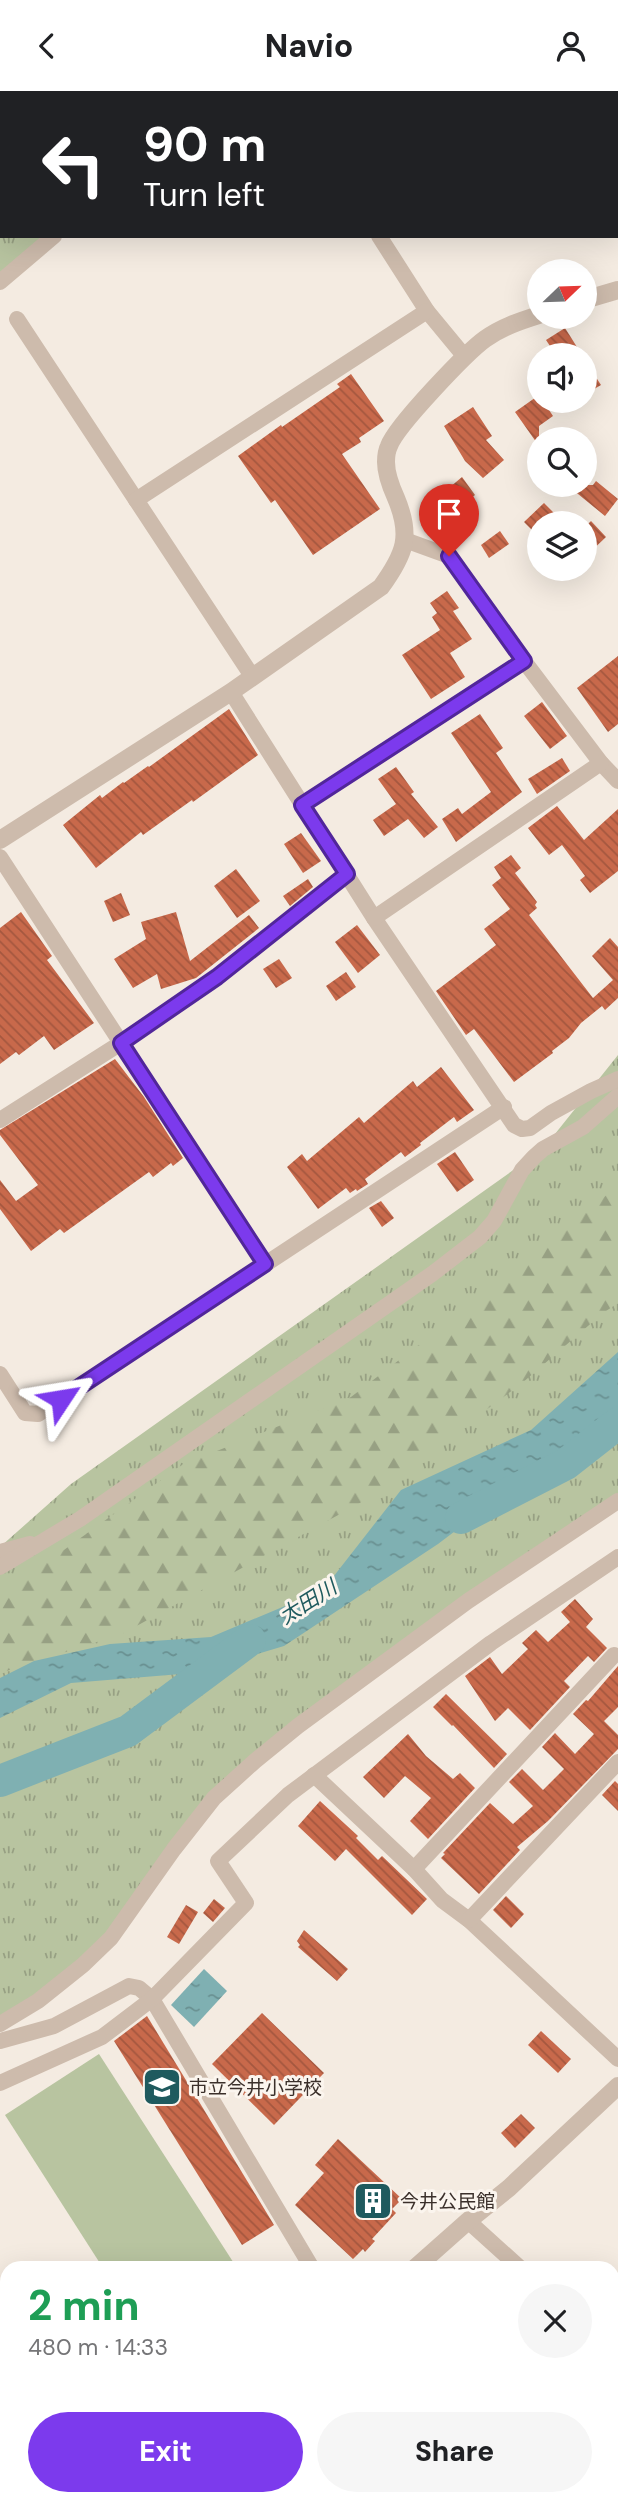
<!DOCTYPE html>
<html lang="en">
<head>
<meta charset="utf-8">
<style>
	body { margin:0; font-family:"DM Sans","Noto Sans JP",sans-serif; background:#f6f6f6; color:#202124; height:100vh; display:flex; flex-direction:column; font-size:26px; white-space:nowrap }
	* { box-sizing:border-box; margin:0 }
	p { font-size:23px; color:#757577 }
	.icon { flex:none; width:38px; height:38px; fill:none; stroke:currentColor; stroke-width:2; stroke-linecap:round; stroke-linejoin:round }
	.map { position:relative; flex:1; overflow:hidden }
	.drawer { position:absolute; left:0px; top:2170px; width:620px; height:245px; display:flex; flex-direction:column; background:#fff; border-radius:21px 21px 0 0; box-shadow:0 7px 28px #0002 }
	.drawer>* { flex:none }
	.guide { position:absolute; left:0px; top:0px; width:620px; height:147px; box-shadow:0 7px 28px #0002; background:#202124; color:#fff; overflow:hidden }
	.needle { width:46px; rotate:67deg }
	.buttons { position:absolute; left:527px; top:168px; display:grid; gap:14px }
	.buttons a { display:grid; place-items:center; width:70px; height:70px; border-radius:50%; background:#fff; box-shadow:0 7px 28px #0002; font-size:35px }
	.pin { position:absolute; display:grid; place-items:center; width:60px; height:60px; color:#fff; margin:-72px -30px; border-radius:50% 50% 50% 0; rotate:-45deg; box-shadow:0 0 7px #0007 }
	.pin .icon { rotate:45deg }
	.me { position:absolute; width:77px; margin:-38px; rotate:57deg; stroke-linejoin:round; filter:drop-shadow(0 0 5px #0008) }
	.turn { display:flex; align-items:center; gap:24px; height:147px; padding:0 28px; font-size:32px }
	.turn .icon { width:91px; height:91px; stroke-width:2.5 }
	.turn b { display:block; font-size:49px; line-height:60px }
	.round { display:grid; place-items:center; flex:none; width:74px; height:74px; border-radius:37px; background:#f6f6f6 }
	.head { display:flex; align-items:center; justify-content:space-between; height:119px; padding:0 28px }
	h1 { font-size:42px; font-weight:800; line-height:52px; color:#1e9e55 }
	.button { display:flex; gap:14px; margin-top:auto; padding:14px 28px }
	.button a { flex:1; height:80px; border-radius:42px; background:#7c3aed; color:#fff; font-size:28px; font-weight:800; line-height:80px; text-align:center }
	.button a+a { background:#f6f6f6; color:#202124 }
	header { display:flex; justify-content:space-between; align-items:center; height:91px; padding:0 28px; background:#fff; font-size:32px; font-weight:800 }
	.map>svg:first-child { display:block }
	.grass { fill:url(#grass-tufts) }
	.forest { fill:url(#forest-firs) }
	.green { fill:#b8c4a0 }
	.water { fill:url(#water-ripples) }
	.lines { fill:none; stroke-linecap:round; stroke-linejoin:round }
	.river { stroke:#7fb0b2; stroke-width:32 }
	.building { fill:url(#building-back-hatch) }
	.minor { stroke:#cdbbac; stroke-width:16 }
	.tertiary { stroke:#cdbbac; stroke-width:18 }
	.route-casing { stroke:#51269a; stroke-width:18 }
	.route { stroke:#7c3aed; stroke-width:12 }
	.labels { text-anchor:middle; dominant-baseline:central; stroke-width:6; stroke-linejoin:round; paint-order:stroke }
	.poi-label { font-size:19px; fill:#3b302b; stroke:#fbf5ee; text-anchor:start }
	.water-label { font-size:21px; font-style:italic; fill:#1f5a5e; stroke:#fbf5ee }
</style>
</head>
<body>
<header><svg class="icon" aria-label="back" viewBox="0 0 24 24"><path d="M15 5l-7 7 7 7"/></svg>Navio<svg class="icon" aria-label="person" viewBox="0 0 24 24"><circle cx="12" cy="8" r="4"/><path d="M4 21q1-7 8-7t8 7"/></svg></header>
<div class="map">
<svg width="618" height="2415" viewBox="0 0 618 2415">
	<defs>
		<pattern id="grass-tufts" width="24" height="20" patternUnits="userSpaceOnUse" patternTransform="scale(1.75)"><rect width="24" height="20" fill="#b8c4a0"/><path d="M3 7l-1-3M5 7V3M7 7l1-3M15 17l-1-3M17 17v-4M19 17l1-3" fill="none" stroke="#97a083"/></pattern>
		<pattern id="forest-firs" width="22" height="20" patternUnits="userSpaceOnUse" patternTransform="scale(1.75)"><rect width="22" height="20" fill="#b8c4a0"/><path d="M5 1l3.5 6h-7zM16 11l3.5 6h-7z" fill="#97a083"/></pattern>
		<pattern id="water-ripples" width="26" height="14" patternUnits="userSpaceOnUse" patternTransform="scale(1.75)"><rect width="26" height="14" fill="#7fb0b2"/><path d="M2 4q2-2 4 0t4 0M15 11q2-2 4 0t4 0" fill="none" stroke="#699091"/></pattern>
		<pattern id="building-back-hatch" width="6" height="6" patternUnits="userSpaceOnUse" patternTransform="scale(1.75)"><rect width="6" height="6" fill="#c8694b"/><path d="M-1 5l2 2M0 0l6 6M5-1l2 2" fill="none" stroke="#a4573f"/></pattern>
	</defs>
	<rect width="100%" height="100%" fill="#f4ebe1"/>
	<g class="grass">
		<path d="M0 0H222L2 2V145H43L0 183Z"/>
		<path d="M618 964V1409L340 1605 205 1720 83 1874 0 1930V1456L71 1393 543 1058Z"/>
	</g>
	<path class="forest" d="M618 1094V1212L603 1222 521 1293 360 1412 122 1543 0 1582V1505L182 1374 351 1306 541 1160Z"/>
	<path class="green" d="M99 1963 237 2177H103L5 2024Z"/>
	<g class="water">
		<path d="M618 1261V1317L438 1453 284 1555 193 1582 71 1592 0 1627V1587L34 1570 110 1553 211 1546 323 1499 401 1399 531 1339Z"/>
		<path d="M204 1878 227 1900 194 1936 171 1914Z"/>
	</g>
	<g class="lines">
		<g class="river">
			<path d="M461 1427 566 1373 618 1332"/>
			<path d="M0 1690 128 1640 250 1549"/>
		</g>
	</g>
	<g class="building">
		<path d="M565 237 582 264H556L546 249Z"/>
		<path d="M584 268 601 294 584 304Z"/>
		<path d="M351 283 384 330 359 347 361 351 342 363 380 418 313 464 275 409 271 412 238 365 281 334 282 336 340 296 337 293Z"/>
		<path d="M539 304V310H543L553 325 539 335V355L515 321Z"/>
		<path d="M473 316 492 345 486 349 504 369 483 387 465 370 444 335Z"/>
		<path d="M462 386 475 404 457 419 443 402Z"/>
		<path d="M596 390 618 408 605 425 567 394H593Z"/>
		<path d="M544 412 554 422 543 432H539V436L534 441 524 431Z"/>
		<path d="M591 430 606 446 584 467V437Z"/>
		<path d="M500 440 509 453 489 467 481 454Z"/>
		<path d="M447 500 459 517 453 520 472 548 450 562 465 586 431 608 402 564 440 539 432 526 437 522 430 512Z"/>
		<path d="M618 565V633L608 641 577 597Z"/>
		<path d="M542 611 567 645 550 658 524 625Z"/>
		<path d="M229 618 258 664 193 711 192 709 143 744 141 741 96 777 63 734 100 704 102 707 123 691 124 692 148 675 149 676Z"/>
		<path d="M480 623 503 657 496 662 522 701 456 751 442 728 458 717 462 723 491 701 451 642Z"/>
		<path d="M562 667 570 680 537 703 528 688Z"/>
		<path d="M396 676 414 701 411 703 438 736 424 747 408 728 384 745 373 729 396 713 378 688Z"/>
		<path d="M557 715 584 749 618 718V780L590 802 580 789 585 785 562 754 549 764 528 737Z"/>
		<path d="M301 742 321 770 303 782 284 753Z"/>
		<path d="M511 764 521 777 515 782 537 811 535 814 537 817 529 824 593 907 613 889 592 865 610 847 618 856V907L605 919 602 915 581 932 569 947 552 960 553 962 514 991 474 938 466 944 436 900 496 854 484 838 510 818 492 794 501 787 494 776Z"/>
		<path d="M236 778 260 810 237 827 214 795Z"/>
		<path d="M308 788 313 796 290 815 283 805Z"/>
		<path d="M121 802 130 824 113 831 104 810Z"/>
		<path d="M21 821 52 865 47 869 94 932 54 959 44 945 19 964 16 961 0 973V837Z"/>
		<path d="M176 821 190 870 249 824 259 837 196 887 161 898 157 883 133 897 114 868 146 848 141 831Z"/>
		<path d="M357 834 380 864 358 882 335 851Z"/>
		<path d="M279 868 292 887 276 897 263 878Z"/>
		<path d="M346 881 356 896 336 910 326 895Z"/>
		<path d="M115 968 144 1006 183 1067 173 1075 171 1072 153 1086 149 1081 64 1142 60 1138 31 1160 0 1118V1089L16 1110 38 1094 0 1044V1039Z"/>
		<path d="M441 976 474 1019 457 1031 454 1026 420 1052 421 1054 405 1066 401 1061 365 1088 368 1093 357 1100 356 1098 350 1102 346 1097 318 1118 287 1076 302 1063 307 1070 359 1026 364 1032 413 990 417 996Z"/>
		<path d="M455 1061 474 1089 457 1101 437 1073Z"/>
		<path d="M381 1110 394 1127 382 1136 369 1117Z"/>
		<path d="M575 1508 593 1528 586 1536 607 1557 594 1571 588 1565 564 1590 570 1596 530 1639 508 1617 495 1630 465 1585 490 1566 502 1583 528 1558 522 1552 536 1539 548 1551 570 1531 561 1521Z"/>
		<path d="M618 1575V1616L604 1630 618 1644V1658L548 1730 517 1756 520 1759 479 1803 441 1767 445 1763 443 1762 490 1712 513 1733 533 1715 509 1691 522 1678 543 1699 564 1678 542 1656 555 1642 575 1663 594 1643 573 1623 586 1609 588 1610Z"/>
		<path d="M446 1603 507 1663 494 1677 453 1634 452 1635 433 1616Z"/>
		<path d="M408 1643 426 1665 453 1688 460 1682 475 1697 428 1748 410 1730 431 1707 405 1685 384 1707 363 1686Z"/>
		<path d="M615 1690 618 1693V1720L602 1704Z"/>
		<path d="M320 1710 358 1745 356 1747 378 1769 382 1765 427 1808 412 1824 346 1758 335 1770 298 1735Z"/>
		<path d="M506 1805 524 1823 511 1837 493 1819Z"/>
		<path d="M214 1808 225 1817 213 1831 203 1822Z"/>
		<path d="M186 1814 198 1821 179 1853 167 1846Z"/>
		<path d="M304 1839 348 1878 337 1890 298 1856 300 1854 297 1850Z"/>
		<path d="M262 1922 324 1982 274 2034 212 1973Z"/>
		<path d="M147 1925 274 2134 242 2154 114 1950Z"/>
		<path d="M541 1940 571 1968 558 1982 528 1954Z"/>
		<path d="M521 2023 535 2037 515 2057 501 2042Z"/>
		<path d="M338 2048 402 2108 392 2118 396 2122 372 2148 375 2150 365 2161 363 2158 353 2168 295 2114 324 2082 315 2074Z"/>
	</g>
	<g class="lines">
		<g class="minor">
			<path d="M293 0 294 2"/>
			<path d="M236 2 239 0"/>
			<path d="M379 145 427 220 465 266"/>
			<path d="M0 191 54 145"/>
			<path d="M17 228 252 585"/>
			<path d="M136 409 427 220"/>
			<path d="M405 449 449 465 524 570 601 672 618 690"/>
			<path d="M231 601 374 827 514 1034 522 1038 530 1037 551 1022 591 1000 618 988"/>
			<path d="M302 714 524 570"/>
			<path d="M0 766 265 1173"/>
			<path d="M374 827 601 672"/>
			<path d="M0 1029 121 952 217 886 347 783"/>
			<path d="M0 1283 25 1322 38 1323 504 1016"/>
			<path d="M0 1461 30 1453"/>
			<path d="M0 1476 80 1428 432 1183 480 1146 494 1130 522 1079 534 1066 543 1058 583 1036 618 1005"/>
			<path d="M314 1684 414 1778 442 1809 469 1829 618 1968"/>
			<path d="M414 1778 614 1564"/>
			<path d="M469 1829 618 1671"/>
			<path d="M0 1933 38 1910 83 1874 111 1847 174 1758 214 1707 255 1670 298 1635 468 1510 618 1410"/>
			<path d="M0 1950 54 1935 129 1895 139 1897 152 1908 312 2177"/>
			<path d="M0 1992 102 1946 152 1908 246 1812 218 1770 288 1704 491 1552 618 1466"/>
			<path d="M468 2130 520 2177"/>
			<path d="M0 2257 7 2252"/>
			<path d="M612 2260 618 2265"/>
			<path d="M120 2408 125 2415"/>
			<path d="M454 2408 458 2415"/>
			<path d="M595 2408 598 2415"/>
			<path d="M90 2415 98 2408"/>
			<path d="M211 2415 225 2408"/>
			<path d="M406 2415 416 2408"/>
		</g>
		<g class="tertiary">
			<path d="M584 209 618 199"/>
			<path d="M0 749 231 601 381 496C405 463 412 445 396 407 391 396 386 383 386 371 386 366 387 359 389 355 396 335 467 261 485 248 502 236 520 230 539 224"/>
			<path d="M415 2177 468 2130 509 2097 618 1995"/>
		</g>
	</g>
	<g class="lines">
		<g class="route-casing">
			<path id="route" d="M61 1308 265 1173 121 952 217 886 347 783 302 714 524 570 449 465"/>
		</g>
		<use href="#route" class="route"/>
	</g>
	<defs>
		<g id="school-square" transform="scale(2.0125)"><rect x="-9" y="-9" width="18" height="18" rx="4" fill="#1f5a5e" stroke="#fbf5ee"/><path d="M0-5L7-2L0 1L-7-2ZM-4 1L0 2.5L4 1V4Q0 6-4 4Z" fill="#fff"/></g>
		<g id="building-square" transform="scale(2.0125)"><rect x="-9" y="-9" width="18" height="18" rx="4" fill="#1f5a5e" stroke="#fbf5ee"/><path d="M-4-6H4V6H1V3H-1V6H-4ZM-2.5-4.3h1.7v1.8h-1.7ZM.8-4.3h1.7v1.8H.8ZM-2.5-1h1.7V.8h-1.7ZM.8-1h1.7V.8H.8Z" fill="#fff"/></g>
	</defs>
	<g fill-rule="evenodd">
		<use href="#school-square" x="162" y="1996"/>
		<use href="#building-square" x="373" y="2110"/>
	</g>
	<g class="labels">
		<g class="poi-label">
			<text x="189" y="1996">市立今井小学校</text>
			<text x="400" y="2110">今井公民館</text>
		</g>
		<g class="water-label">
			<text transform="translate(308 1511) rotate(-32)">太田川</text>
		</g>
	</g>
</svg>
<div class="buttons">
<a><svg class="needle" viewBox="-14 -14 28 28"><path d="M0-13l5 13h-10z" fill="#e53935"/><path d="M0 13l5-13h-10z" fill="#757577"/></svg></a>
<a><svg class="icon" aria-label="sound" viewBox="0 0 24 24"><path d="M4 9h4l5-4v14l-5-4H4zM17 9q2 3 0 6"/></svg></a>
<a><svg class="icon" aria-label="search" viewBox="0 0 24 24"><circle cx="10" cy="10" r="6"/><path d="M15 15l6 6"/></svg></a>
<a><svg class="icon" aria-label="layers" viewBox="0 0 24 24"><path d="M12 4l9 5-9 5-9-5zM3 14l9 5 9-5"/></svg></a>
</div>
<div class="pin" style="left:449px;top:465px;background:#d93025"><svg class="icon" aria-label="arrive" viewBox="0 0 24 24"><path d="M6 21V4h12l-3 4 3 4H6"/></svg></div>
<svg class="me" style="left:61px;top:1308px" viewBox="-20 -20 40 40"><path d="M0-17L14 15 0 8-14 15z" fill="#7c3aed" stroke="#fff" stroke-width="4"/></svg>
<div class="guide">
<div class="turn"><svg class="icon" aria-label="left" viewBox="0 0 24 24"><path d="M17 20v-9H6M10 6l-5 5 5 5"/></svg><div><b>90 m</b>Turn left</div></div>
</div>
<section class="drawer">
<div class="head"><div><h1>2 min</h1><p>480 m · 14:33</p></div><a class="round"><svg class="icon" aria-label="close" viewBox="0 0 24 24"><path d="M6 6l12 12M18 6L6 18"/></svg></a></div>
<div class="button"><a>Exit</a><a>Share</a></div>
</section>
</div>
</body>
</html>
